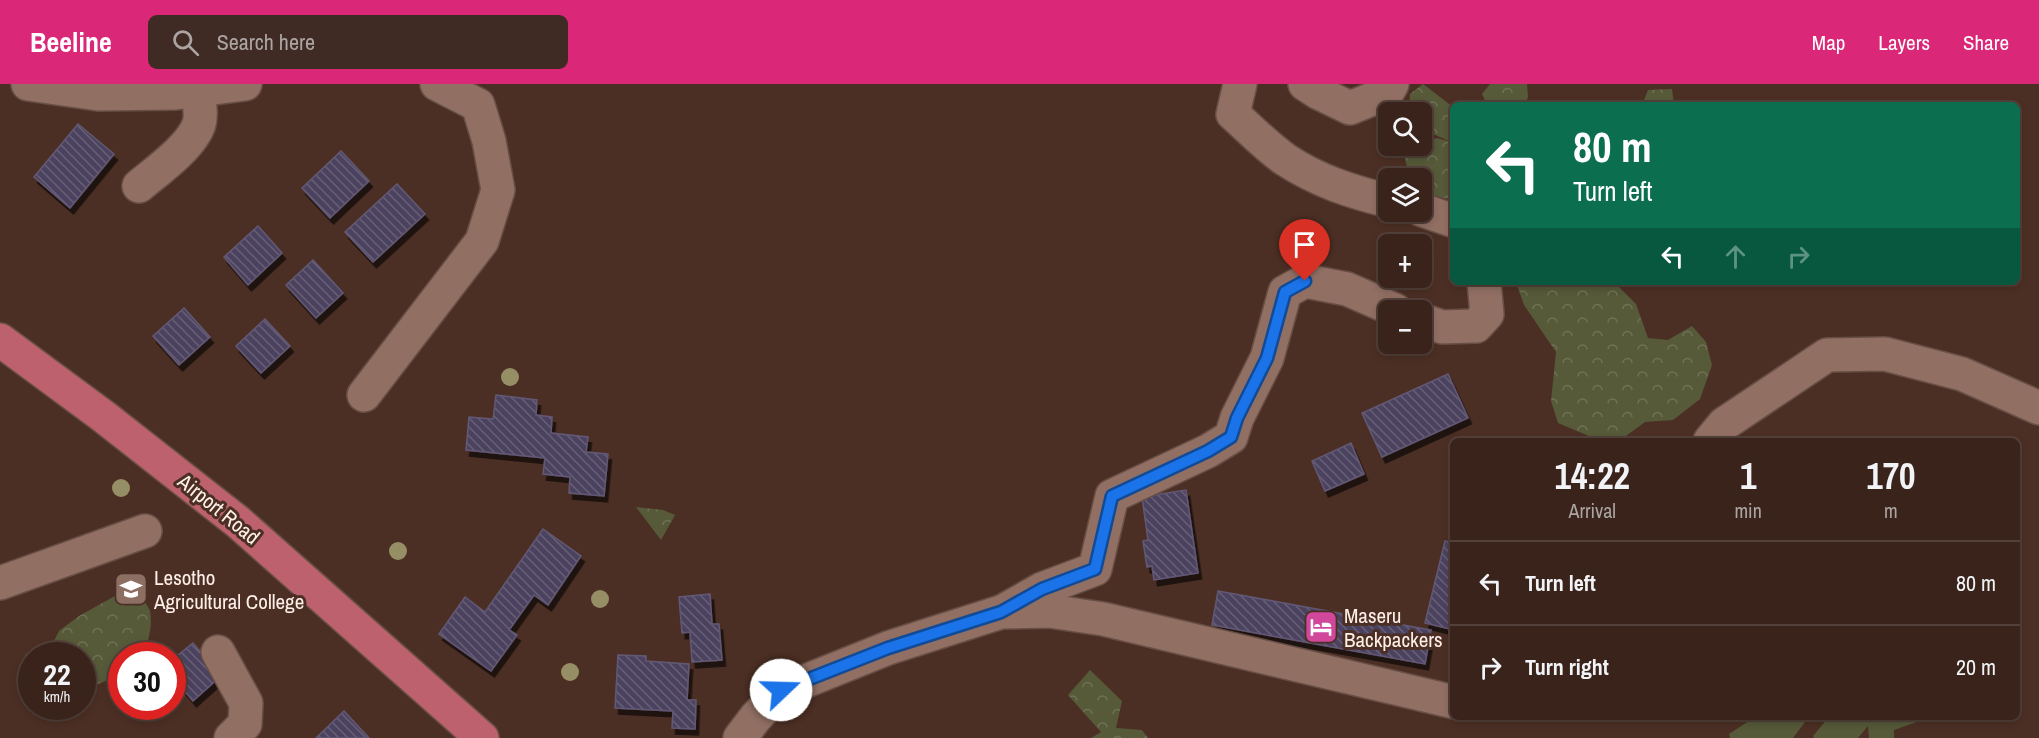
<!DOCTYPE html>
<html lang="en">
<head>
<meta charset="utf-8">
<style>
	body { margin:0; font-family:"Archivo Narrow",sans-serif; background:#402b24; color:#f1f3f6; height:100vh; display:flex; flex-direction:column; font-size:22px; white-space:nowrap }
	* { box-sizing:border-box; margin:0 }
	p { font-size:20px; color:#aba4a3 }
	.icon { flex:none; width:33px; height:33px; fill:none; stroke:currentColor; stroke-width:2; stroke-linecap:round; stroke-linejoin:round }
	.map { position:relative; flex:1; overflow:hidden }
	.sheet { position:absolute; left:1450px; top:354px; width:570px; height:282px; display:flex; flex-direction:column; background:#39231b; border-radius:9px; box-shadow:0 3px 9px #0003,0 0 0 2px #53403a }
	.sheet>* { flex:none }
	.top-card { position:absolute; left:1450px; top:18px; width:570px; height:183px; border-radius:9px; box-shadow:0 3px 9px #0003,0 0 0 2px #53403a; background:#0b6e4f; color:#fff; overflow:hidden }
	.fabs { position:absolute; left:1378px; top:18px; display:grid; gap:12px }
	.fabs a { display:grid; place-items:center; width:54px; height:54px; border-radius:9px; background:#39231b; box-shadow:0 3px 9px #0003,0 0 0 2px #53403a; font-size:30px }
	.speed { position:absolute; left:18px; top:558px; display:flex; gap:12px; font-size:30px; font-weight:700; text-align:center }
	.speed>* { display:grid; place-content:center; width:78px; height:78px; border-radius:50%; background:#39231b; box-shadow:0 3px 9px #0003,0 0 0 2px #53403a; line-height:1 }
	.speed small { font-size:15px; font-weight:400 }
	.speed .limit { border:9px solid #d22; background:#fff; color:#111 }
	.pin { position:absolute; display:grid; place-items:center; width:51px; height:51px; color:#fff; margin:-62px -26px; border-radius:50% 50% 50% 0; rotate:-45deg; box-shadow:0 0 6px #0007 }
	.pin .icon { rotate:45deg }
	.me { position:absolute; width:66px; margin:-33px; rotate:69deg; stroke-linejoin:round; filter:drop-shadow(0 0 4px #0008) }
	.turn { display:flex; align-items:center; gap:21px; height:126px; padding:0 24px; font-size:27px }
	.turn .icon { width:78px; height:78px; stroke-width:2.5 }
	.turn b { display:block; font-size:42px; line-height:51px }
	.lanes { display:flex; align-items:center; height:57px; padding:0 24px; background:#0003; justify-content:center; gap:30px; direction:ltr }
	.lanes .off { opacity:.35 }
	.eta { display:flex; justify-content:space-evenly; align-items:center; height:102px; text-align:center }
	.eta b { font-size:36px; font-weight:700; line-height:42px }
	ul { padding:0; list-style:none }
	li { display:flex; align-items:center; gap:18px; height:84px; padding:0 24px; border-top:2px solid #53403a }
	li div { flex:1 }
	li b { display:block; font-size:22px }
	li em { font-style:normal }
	header { display:flex; align-items:center; gap:36px; box-sizing:border-box; height:84px; padding:0 30px; background:#db2777; color:#fff }
	header strong { font-size:28px }
	nav { display:flex; gap:33px; margin-inline-start:auto; font-size:21px }
	.search { width:420px; height:54px; background:#402b24; display:flex; align-items:center; gap:15px; box-sizing:border-box; padding:0 21px; border-radius:9px; color:#aba4a3; font-size:22px }
	.map>svg:first-child { display:block }
	.grass { fill:#565a39 }
	.forest { fill:url(#forest-crowns) }
	.building { fill:url(#building-back-hatch); stroke:#625976; stroke-width:1.5; filter:url(#shadow) }
	.lines { fill:none; stroke-linecap:round; stroke-linejoin:round }
	.minor-casing { stroke:#674e45; stroke-width:36 }
	.major-casing { stroke:#674e45; stroke-width:36 }
	.minor { stroke:#916f63; stroke-width:33 }
	.major { stroke:#bd616f; stroke-width:33 }
	.tree { fill:#968e65 }
	.route-casing { stroke:#114b97; stroke-width:15 }
	.route { stroke:#1a73e8; stroke-width:10 }
	.labels { text-anchor:middle; dominant-baseline:central; stroke-width:6; stroke-linejoin:round; paint-order:stroke }
	.street-label { font-size:21px; fill:#ffefe9; stroke:#4c2f24 }
	.poi-label { font-size:21px; fill:#ffefe9; stroke:#4c2f24; text-anchor:start }
</style>
</head>
<body>
<header>
<strong>Beeline</strong>
<div class="search"><svg class="icon" aria-label="search" viewBox="0 0 24 24"><circle cx="10" cy="10" r="6"/><path d="M15 15l6 6"/></svg>Search here</div>
<nav><a>Map</a><a>Layers</a><a>Share</a></nav>
</header>
<div class="map">
<svg width="2039" height="654" viewBox="0 0 2039 654">
	<defs>
		<pattern id="forest-crowns" width="20" height="18" patternUnits="userSpaceOnUse" patternTransform="scale(1.5)"><rect width="20" height="18" fill="#565a39"/><path d="M2 6a3 3 0 1 1 6 0M12 15a3 3 0 1 1 6 0" fill="none" stroke="#6f7256"/></pattern>
		<pattern id="building-back-hatch" width="6" height="6" patternUnits="userSpaceOnUse" patternTransform="scale(1.5)"><rect width="6" height="6" fill="#4c435f"/><path d="M-1 5l2 2M0 0l6 6M5-1l2 2" fill="none" stroke="#675e76"/></pattern>
		<filter id="shadow"><feDropShadow dx="3.5" dy="6" stdDeviation="0" flood-color="#0009"/></filter>
	</defs>
	<rect width="100%" height="100%" fill="#4c2f24"/>
	<g class="grass">
		<path d="M1755 633H1800L1805 638 1793 654H1730L1729 650Z"/>
		<path d="M1829 633H1948L1925 635 1894 646V654H1869L1868 642 1858 654H1814L1813 652Z"/>
	</g>
	<g class="forest">
		<path d="M1423 0 1453 23V122L1449 125 1448 115 1422 109V94H1407V83L1402 62H1422V58L1437 54 1451 58 1422 45V28H1409L1410 10Z"/>
		<path d="M1490 0H1527L1528 13 1525 21H1487L1482 10Z"/>
		<path d="M1672 5 1674 21H1642L1648 6Z"/>
		<path d="M1516 198H1614L1636 220 1648 254 1668 256 1692 242 1706 258 1712 281 1700 315 1673 336 1645 338 1619 357 1596 355 1558 339 1551 317 1556 268 1524 221Z"/>
		<path d="M636 423 663 426 675 431 661 456Z"/>
		<path d="M122 508 140 510C143 516 148 522 150 527 153 541 148 559 143 571L122 572 121 590 94 602 83 614 82 572H32L31 610 26 599 25 570 49 567 59 547 79 532Z"/>
		<path d="M1090 586 1122 617 1116 644 1142 646 1148 654H1091L1101 648 1068 611Z"/>
		<path d="M38 623H75L71 627 40 628Z"/>
	</g>
	<g class="building">
		<path d="M78 40 114 70 70 124 34 93Z"/>
		<path d="M341 67 369 97 330 134 302 104Z"/>
		<path d="M397 100 425 130 373 178 345 148Z"/>
		<path d="M258 142 282 169 248 201 224 173Z"/>
		<path d="M313 176 343 209 316 234 286 201Z"/>
		<path d="M184 224 210 253 179 281 153 252Z"/>
		<path d="M265 235 290 262 261 289 236 262Z"/>
		<path d="M1448 290 1468 334 1382 373 1362 329Z"/>
		<path d="M496 311 537 316 536 331 552 333 551 349 588 353 586 368 608 370 604 412 569 409 570 393 543 390 545 374 466 366 469 333 493 335Z"/>
		<path d="M1351 359 1364 390 1325 407 1312 377Z"/>
		<path d="M1186 406 1198 489 1154 496 1152 482 1147 483 1143 457 1148 456 1142 413Z"/>
		<path d="M543 445 581 472 548 521 534 511 509 546 517 551 491 587 439 550 465 513 485 528Z"/>
		<path d="M1445 457 1454 459V546L1425 539Z"/>
		<path d="M1218 507 1431 546 1425 580 1212 541Z"/>
		<path d="M710 510 712 540H719L722 576 692 578 690 548 682 549 679 513Z"/>
		<path d="M193 559 221 592 193 617 172 592V576Z"/>
		<path d="M618 571 646 572V577L689 580 687 616H696L695 645 672 644 673 627 615 624Z"/>
		<path d="M344 627 369 654H316Z"/>
	</g>
	<g class="lines">
		<g class="minor-casing">
			<g id="minor">
				<path d="M28 0 98 10 176 9 245 0"/>
				<path d="M1240 0 1233 30C1250 45 1267 63 1286 76 1318 97 1352 108 1389 117"/>
				<path d="M1305 0 1319 9 1350 24 1387 9 1392 0"/>
				<path d="M139 102C157 87 192 62 199 40 202 30 199 17 197 7"/>
				<path d="M1422 126 1454 137"/>
				<path d="M1422 236 1442 243 1476 242 1487 230 1484 198"/>
				<path d="M364 311 482 157 498 106 489 57 478 21 437 0"/>
				<path d="M1710 357 1724 340 1827 271 1885 270 1962 290 2039 324"/>
				<path d="M0 499 145 447"/>
				<path d="M1005 526 1042 505 1095 485 1112 412 1208 367 1231 353 1237 334 1267 274 1285 208 1305 197 1347 205 1395 226"/>
				<path d="M218 568 246 619 245 640 231 654"/>
				<path d="M740 654 756 633 781 607 888 564 1001 528 1049 527 1103 535 1454 618"/>
			</g>
		</g>
		<g class="major-casing">
			<path id="major" d="M0 256 103 332 238 438 482 654"/>
		</g>
		<use href="#minor" class="minor"/>
		<use href="#major" class="major"/>
	</g>
	<g class="tree">
		<circle cx="510" cy="293" r="9"/>
		<circle cx="121" cy="404" r="9"/>
		<circle cx="398" cy="467" r="9"/>
		<circle cx="600" cy="515" r="9"/>
		<circle cx="570" cy="588" r="9"/>
	</g>
	<g class="lines">
		<g class="route-casing">
			<path id="route" d="M781 606 888 564 1001 528 1042 505 1095 485 1112 412 1208 367 1231 353 1237 334 1267 274 1285 208 1305 197"/>
		</g>
		<use href="#route" class="route"/>
	</g>
	<defs>
		<g id="university-square" transform="scale(1.725)"><rect x="-9" y="-9" width="18" height="18" rx="4" fill="#8d6e63" stroke="#4c2f24"/><path d="M0-5L7-2L0 1L-7-2ZM-4 1L0 2.5L4 1V4Q0 6-4 4Z" fill="#fff"/></g>
		<g id="hotel-square" transform="scale(1.725)"><rect x="-9" y="-9" width="18" height="18" rx="4" fill="#d1479c" stroke="#4c2f24"/><path d="M-6-4.5h1.5V1H6V5H4.5V3h-9V5H-6ZM-4 0a1.8 1.8 0 1 1 3.6 0ZM.5 0V-2.5h3Q6-2.5 6 0Z" fill="#fff"/></g>
	</defs>
	<g fill-rule="evenodd">
		<use href="#university-square" x="131" y="505"/>
		<use href="#hotel-square" x="1321" y="543"/>
	</g>
	<g class="labels">
		<g class="street-label">
			<text transform="translate(219 425) rotate(39)">Airport Road</text>
		</g>
		<g class="poi-label">
			<text x="154" y="493">Lesotho<tspan x="154" dy="24">Agricultural College</tspan></text>
			<text x="1344" y="531">Maseru<tspan x="1344" dy="24">Backpackers</tspan></text>
		</g>
	</g>
</svg>
<div class="fabs">
<a><svg class="icon" aria-label="search" viewBox="0 0 24 24"><circle cx="10" cy="10" r="6"/><path d="M15 15l6 6"/></svg></a>
<a><svg class="icon" aria-label="layers" viewBox="0 0 24 24"><path d="M12 4l9 5-9 5-9-5zM3 14l9 5 9-5"/></svg></a>
<a>+</a>
<a>−</a>
</div>
<div class="speed"><div>22<small>km/h</small></div><div class="limit">30</div></div>
<div class="pin" style="left:1305px;top:197px;background:#d93025"><svg class="icon" aria-label="arrive" viewBox="0 0 24 24"><path d="M6 21V4h12l-3 4 3 4H6"/></svg></div>
<svg class="me" style="left:781px;top:606px" viewBox="-20 -20 40 40"><circle r="19" fill="#fff"/><path d="M0-13L10 11 0 6-10 11z" fill="#1a73e8"/></svg>
<div class="top-card">
<div class="turn"><svg class="icon" aria-label="left" viewBox="0 0 24 24"><path d="M17 20v-9H6M10 6l-5 5 5 5"/></svg><div><b>80 m</b>Turn left</div></div>
<div class="lanes"><svg class="icon" aria-label="left" viewBox="0 0 24 24"><path d="M17 20v-9H6M10 6l-5 5 5 5"/></svg><svg class="icon off" aria-label="ahead" viewBox="0 0 24 24"><path d="M12 20V5M6 11l6-6 6 6"/></svg><svg class="icon off" aria-label="right" viewBox="0 0 24 24"><path d="M7 20v-9h11M14 6l5 5-5 5"/></svg></div>
</div>
<section class="sheet">
<div class="eta">
<div><b>14:22</b><p>Arrival</p></div>
<div><b>1</b><p>min</p></div>
<div><b>170</b><p>m</p></div>
</div>
<ul>
<li><svg class="icon" aria-label="left" viewBox="0 0 24 24"><path d="M17 20v-9H6M10 6l-5 5 5 5"/></svg><div><b>Turn left</b></div><em>80 m</em></li>
<li><svg class="icon" aria-label="right" viewBox="0 0 24 24"><path d="M7 20v-9h11M14 6l5 5-5 5"/></svg><div><b>Turn right</b></div><em>20 m</em></li>
</ul>
</section>
</div>
</body>
</html>
